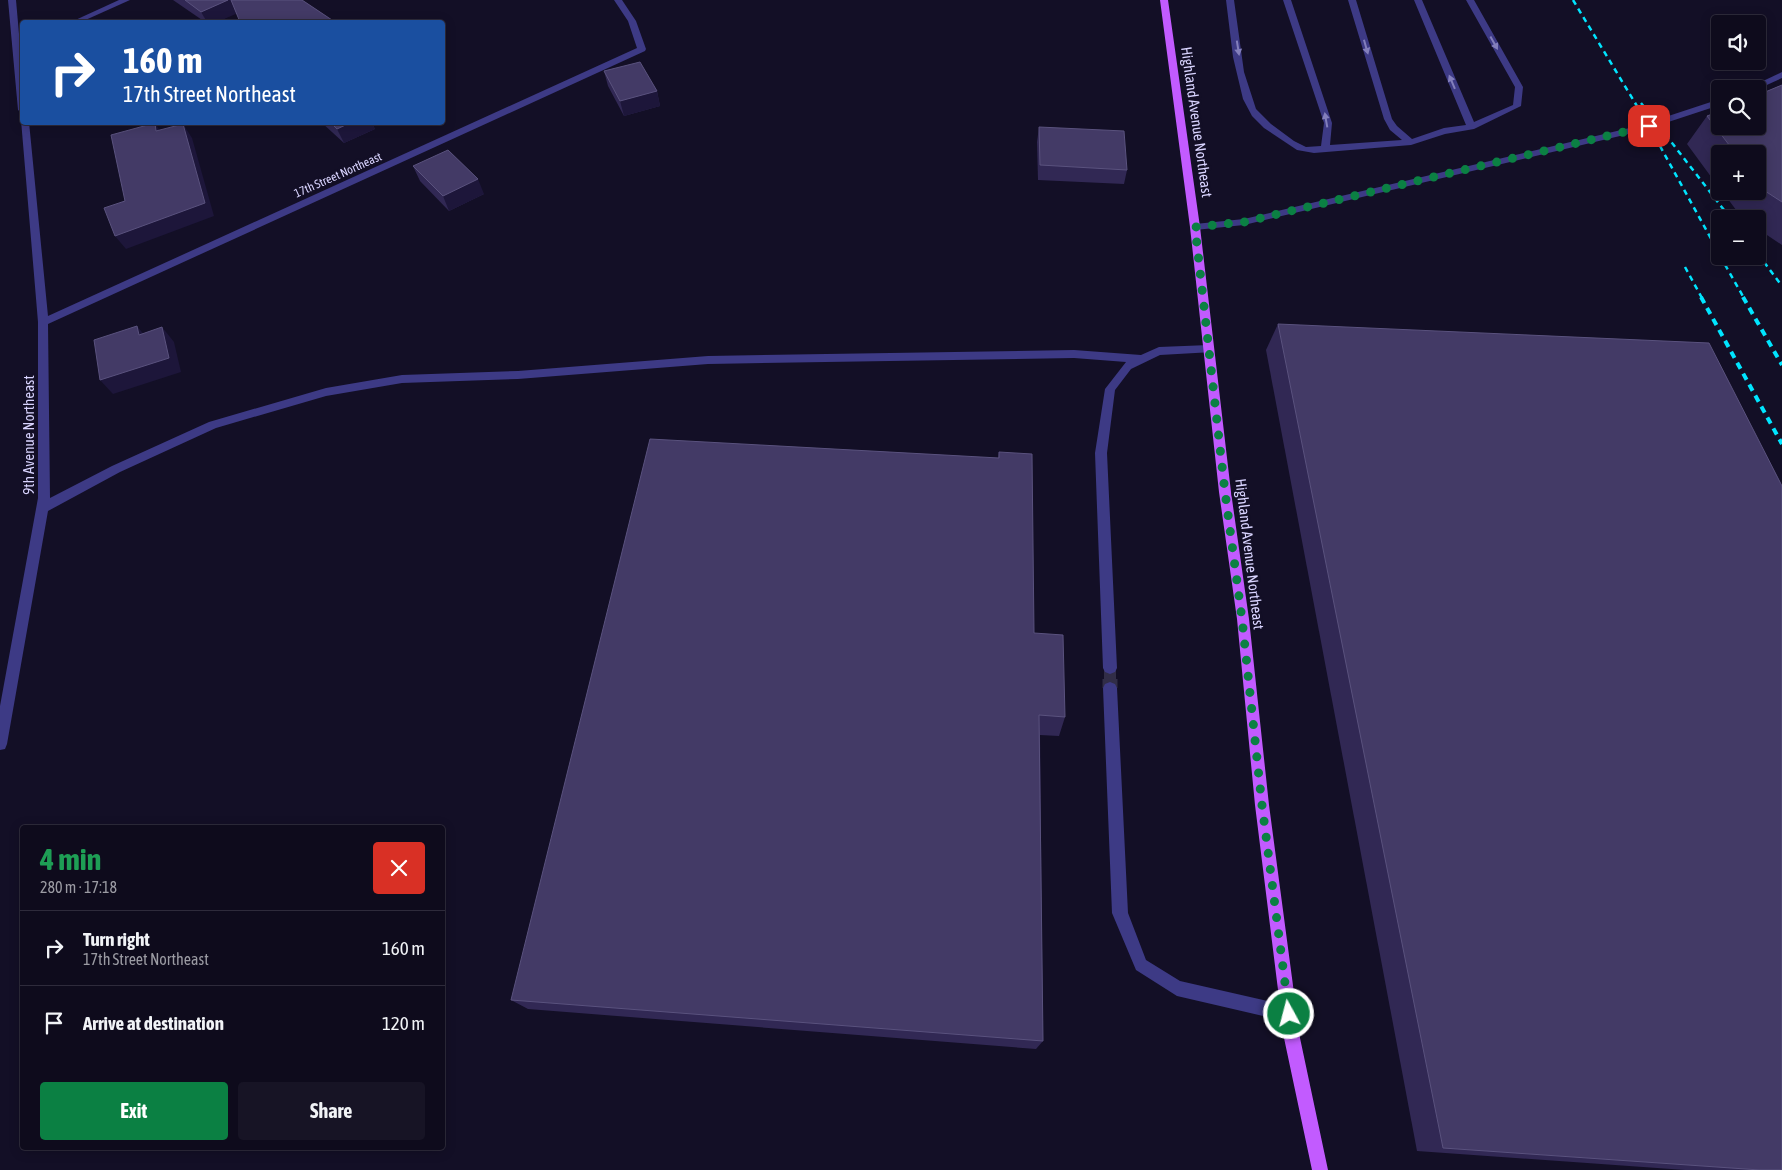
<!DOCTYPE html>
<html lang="en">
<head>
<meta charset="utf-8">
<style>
	body { margin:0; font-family:"Asap Condensed",sans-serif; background:#171425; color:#f1f3f6; height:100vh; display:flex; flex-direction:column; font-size:19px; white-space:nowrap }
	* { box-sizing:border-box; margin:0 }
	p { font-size:16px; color:#9b9ba3 }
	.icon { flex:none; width:28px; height:28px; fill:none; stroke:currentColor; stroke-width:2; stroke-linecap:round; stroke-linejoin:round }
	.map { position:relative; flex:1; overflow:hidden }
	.drawer { position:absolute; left:20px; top:825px; width:425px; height:325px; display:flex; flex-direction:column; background:#0e0b1c; border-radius:5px; box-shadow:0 2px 12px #0003,0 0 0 1px #2e2b3b }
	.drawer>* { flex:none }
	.guide { position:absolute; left:20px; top:20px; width:425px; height:105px; border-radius:5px; box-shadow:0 2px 12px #0003,0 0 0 1px #2e2b3b; background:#1a4fa0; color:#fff; overflow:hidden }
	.fabs { position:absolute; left:1711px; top:15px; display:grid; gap:10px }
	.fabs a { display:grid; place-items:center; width:55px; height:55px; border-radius:5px; background:#0e0b1c; box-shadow:0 2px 12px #0003,0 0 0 1px #2e2b3b; font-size:25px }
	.pin { position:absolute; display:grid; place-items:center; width:42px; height:42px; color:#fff; margin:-21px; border-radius:10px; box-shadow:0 2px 8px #0006 }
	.me { position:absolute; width:55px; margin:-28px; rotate:353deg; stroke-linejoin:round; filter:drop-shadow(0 0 4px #0008) }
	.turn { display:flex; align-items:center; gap:18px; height:105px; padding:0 20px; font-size:22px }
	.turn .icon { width:65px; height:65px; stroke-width:2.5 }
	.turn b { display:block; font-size:35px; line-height:42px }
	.round { display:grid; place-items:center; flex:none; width:52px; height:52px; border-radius:5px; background:#171425 }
	.head { display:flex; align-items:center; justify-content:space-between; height:85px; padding:0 20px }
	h1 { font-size:30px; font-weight:700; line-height:38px; color:#1e9e55 }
	.primary-button { display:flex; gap:10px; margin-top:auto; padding:10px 20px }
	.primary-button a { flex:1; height:58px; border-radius:5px; background:#0b8043; color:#fff; font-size:20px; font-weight:700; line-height:58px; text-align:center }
	.primary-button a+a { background:#171425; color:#f1f3f6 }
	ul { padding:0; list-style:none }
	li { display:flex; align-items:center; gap:15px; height:75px; padding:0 20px; border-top:1px solid #2e2b3b }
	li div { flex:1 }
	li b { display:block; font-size:19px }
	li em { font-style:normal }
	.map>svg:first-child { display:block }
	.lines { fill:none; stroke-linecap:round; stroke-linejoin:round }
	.minor-tunnel-far1 { stroke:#312d47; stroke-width:12; stroke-dasharray:12 5.5; stroke-linecap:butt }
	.minor-tunnel { stroke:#312d47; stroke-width:15; stroke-dasharray:15 8; stroke-linecap:butt }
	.minor { fill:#3d3a85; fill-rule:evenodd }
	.major { fill:#c25bff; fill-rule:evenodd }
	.rail-far1 { stroke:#00e5ff; stroke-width:2.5; stroke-dasharray:5.5 4.5; stroke-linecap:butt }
	.rail { stroke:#00e5ff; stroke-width:4; stroke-dasharray:7 5.5; stroke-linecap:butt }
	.wall { fill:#312854 }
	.shaded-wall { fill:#1d163a }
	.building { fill:#433a66; stroke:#5a527e }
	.oneway { fill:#837fbc }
	.route { stroke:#0b8043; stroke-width:9; stroke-dasharray:0 16.2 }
	.labels { text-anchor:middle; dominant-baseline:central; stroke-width:5; stroke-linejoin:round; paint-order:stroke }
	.far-street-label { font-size:12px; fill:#d9d4ff; stroke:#130f26 }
	.street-label { font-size:15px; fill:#d9d4ff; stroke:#130f26 }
</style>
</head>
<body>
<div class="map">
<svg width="1782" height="1170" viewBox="0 0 1782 1170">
	<rect width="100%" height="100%" fill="#130f26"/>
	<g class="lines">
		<path class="minor-tunnel-far1" d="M1110 668V680"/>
		<path class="minor-tunnel" d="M1110 679V688"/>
		<g class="minor">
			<path d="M8 0H16L22 68V113L18 110Z"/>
			<path d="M119 0H130L81 22H71Z"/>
			<path d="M614 0H622L636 21 646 49 645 51 48 324 50 498 112 466 209 422 326 388 402 375 518 371 708 356 1074 350 1141 355 1159 347 1209 345 1213 346 1214 349 1213 352 1160 355 1131 369 1115 390 1107 453 1117 668 1115 672 1110 674 1105 672 1103 668 1095 453 1105 389 1126 362 1074 358 708 364 518 379 402 383 326 396 216 428 120 472 48 511 7 744 5 749 0 750V706L38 498V322L21 120H22V122H29L48 316 637 48 628 21Z"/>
			<path d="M1226 0H1234L1244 72 1256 109 1271 124 1294 141 1306 147 1321 146 1324 123 1283 0H1291L1332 123 1330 145 1402 140 1390 130 1384 119 1348 0H1356L1392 119 1397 126 1412 139 1444 128 1466 125 1414 0H1422L1474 122 1513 105 1515 87 1466 0H1474L1523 87 1521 106 1474 129 1445 134 1411 145 1314 153 1297 150 1264 128 1252 116 1243 99 1233 57Z"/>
			<path d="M1782 72V78L1758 89H1746Z"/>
			<path d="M1720 99V105L1641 131 1244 225 1195 230 1190 227 1195 224 1244 219 1638 126Z"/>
			<path d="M1110 682 1115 684 1117 688 1128 913 1146 960 1180 981 1289 1006 1295 1008 1297 1014 1295 1020 1289 1022 1177 996 1136 970 1112 913 1103 688 1105 684Z"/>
		</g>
		<path class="major" d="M1160 0H1168L1200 227 1231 492 1249 619 1269 805 1300 1038 1328 1170H1312L1284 1038 1255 805 1237 619 1219 492 1190 227Z"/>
		<g class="rail-far1">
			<path d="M1573 0 1649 126 1720 255"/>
			<path d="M1641 103 1731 219"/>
			<path d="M1758 254 1782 286"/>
			<path d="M1720 256 1744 298"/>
			<path d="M1685 267 1702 298"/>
		</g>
		<g class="rail">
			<path d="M1701 297 1782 444"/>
			<path d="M1743 297 1782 365"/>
		</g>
	</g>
	<g class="wall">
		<path d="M173 0H302L236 13 217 22H205Z"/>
		<path d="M604 71 657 91 660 106 624 116 608 86Z"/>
		<path d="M1782 85V245L1758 229V219L1742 218 1722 191H1758V154H1720V189L1687 144 1707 116Z"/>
		<path d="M321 122H371L375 129 344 143Z"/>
		<path d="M1039 127 1127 170 1124 184 1038 180 1037 142Z"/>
		<path d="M413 166 484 194 449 211 420 181Z"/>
		<path d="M1278 324 1782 1170H1685L1417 1151 1266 350Z"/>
		<path d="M999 452 1034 633 1065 717 1059 736 1040 735 1043 1041 1036 1049 528 1009 511 1000 998 458Z"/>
	</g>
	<g class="shaded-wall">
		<path d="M228 0H231L238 13 217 22H207L201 12Z"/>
		<path d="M657 91 660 106 624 116 620 101Z"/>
		<path d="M352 122H371L375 129 344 143 337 129Z"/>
		<path d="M155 123 164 137 156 131Z"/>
		<path d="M183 124 192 138 214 216 126 249 115 236Z"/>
		<path d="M478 179 484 194 449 211 443 196Z"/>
		<path d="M137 326 149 341 139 335Z"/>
		<path d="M162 327 174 342 181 372 113 394 100 380Z"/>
	</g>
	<g class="building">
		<path d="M185 0H228L201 12Z"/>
		<path d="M231 0H302L335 22H240Z"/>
		<path d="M640 62 657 91 620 101 604 71Z"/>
		<path d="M1782 85V202L1765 191 1758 181V154H1736L1707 116 1720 111V126H1758V95Z"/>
		<path d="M330 122H352L337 129Z"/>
		<path d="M155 123 156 131 183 124 205 203 115 236 104 208 125 201 111 135Z"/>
		<path d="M1039 127 1124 131 1127 170 1040 165Z"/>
		<path d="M448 150 478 179 443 196 413 166Z"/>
		<path d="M1278 324 1709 343 1782 486V1170H1760L1443 1148Z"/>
		<path d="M137 326 139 335 162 327 169 358 100 380 94 340Z"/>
		<path d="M650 439 999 458V452L1032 454 1034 633 1063 635 1065 717 1039 715 1043 1041 511 1000Z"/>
	</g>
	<defs><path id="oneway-solid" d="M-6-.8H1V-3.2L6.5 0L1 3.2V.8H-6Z" transform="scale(1.25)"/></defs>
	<g class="oneway">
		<use href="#oneway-solid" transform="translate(1494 43) rotate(61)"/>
		<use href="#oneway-solid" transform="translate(1366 47) rotate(74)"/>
		<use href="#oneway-solid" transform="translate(1238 48) rotate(81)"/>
		<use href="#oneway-solid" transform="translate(1452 82) rotate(-113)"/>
		<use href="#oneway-solid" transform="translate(1326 120) rotate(-100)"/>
	</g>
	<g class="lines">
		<path class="route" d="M1289 1014 1262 805 1242 619 1225 492 1195 227 1244 222 1649 126"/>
	</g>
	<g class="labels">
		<g class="far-street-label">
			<text transform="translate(338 175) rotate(-24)">17th Street Northeast</text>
		</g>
		<g class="street-label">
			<text transform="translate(1197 122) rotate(82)">Highland Avenue Northeast</text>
			<text transform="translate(28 435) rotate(-90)">9th Avenue Northeast</text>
			<text transform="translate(1250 554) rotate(83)">Highland Avenue Northeast</text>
		</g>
	</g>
</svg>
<div class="fabs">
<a><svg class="icon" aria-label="sound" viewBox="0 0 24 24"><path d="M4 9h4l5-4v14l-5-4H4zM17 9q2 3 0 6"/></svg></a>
<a><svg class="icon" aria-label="search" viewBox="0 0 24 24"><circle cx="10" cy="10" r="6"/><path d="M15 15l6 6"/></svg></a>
<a>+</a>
<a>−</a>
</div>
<div class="pin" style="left:1649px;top:126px;background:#d93025"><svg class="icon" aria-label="arrive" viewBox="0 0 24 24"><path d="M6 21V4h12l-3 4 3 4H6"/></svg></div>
<svg class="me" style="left:1289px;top:1014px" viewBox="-20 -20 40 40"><circle r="17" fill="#0b8043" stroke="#fff" stroke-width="3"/><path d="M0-11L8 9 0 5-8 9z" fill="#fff"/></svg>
<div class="guide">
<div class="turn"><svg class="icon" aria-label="right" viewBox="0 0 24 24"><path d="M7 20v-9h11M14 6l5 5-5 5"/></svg><div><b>160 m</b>17th Street Northeast</div></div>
</div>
<section class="drawer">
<div class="head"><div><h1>4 min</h1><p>280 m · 17:18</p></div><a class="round" style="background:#d93025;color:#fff"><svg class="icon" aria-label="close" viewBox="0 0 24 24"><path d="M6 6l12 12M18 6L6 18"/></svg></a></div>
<ul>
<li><svg class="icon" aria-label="right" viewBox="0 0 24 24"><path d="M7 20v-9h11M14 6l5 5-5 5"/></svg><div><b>Turn right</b><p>17th Street Northeast</p></div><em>160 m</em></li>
<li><svg class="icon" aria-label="arrive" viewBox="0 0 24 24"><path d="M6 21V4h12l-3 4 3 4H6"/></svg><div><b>Arrive at destination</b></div><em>120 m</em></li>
</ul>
<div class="primary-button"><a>Exit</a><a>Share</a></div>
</section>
</div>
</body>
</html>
